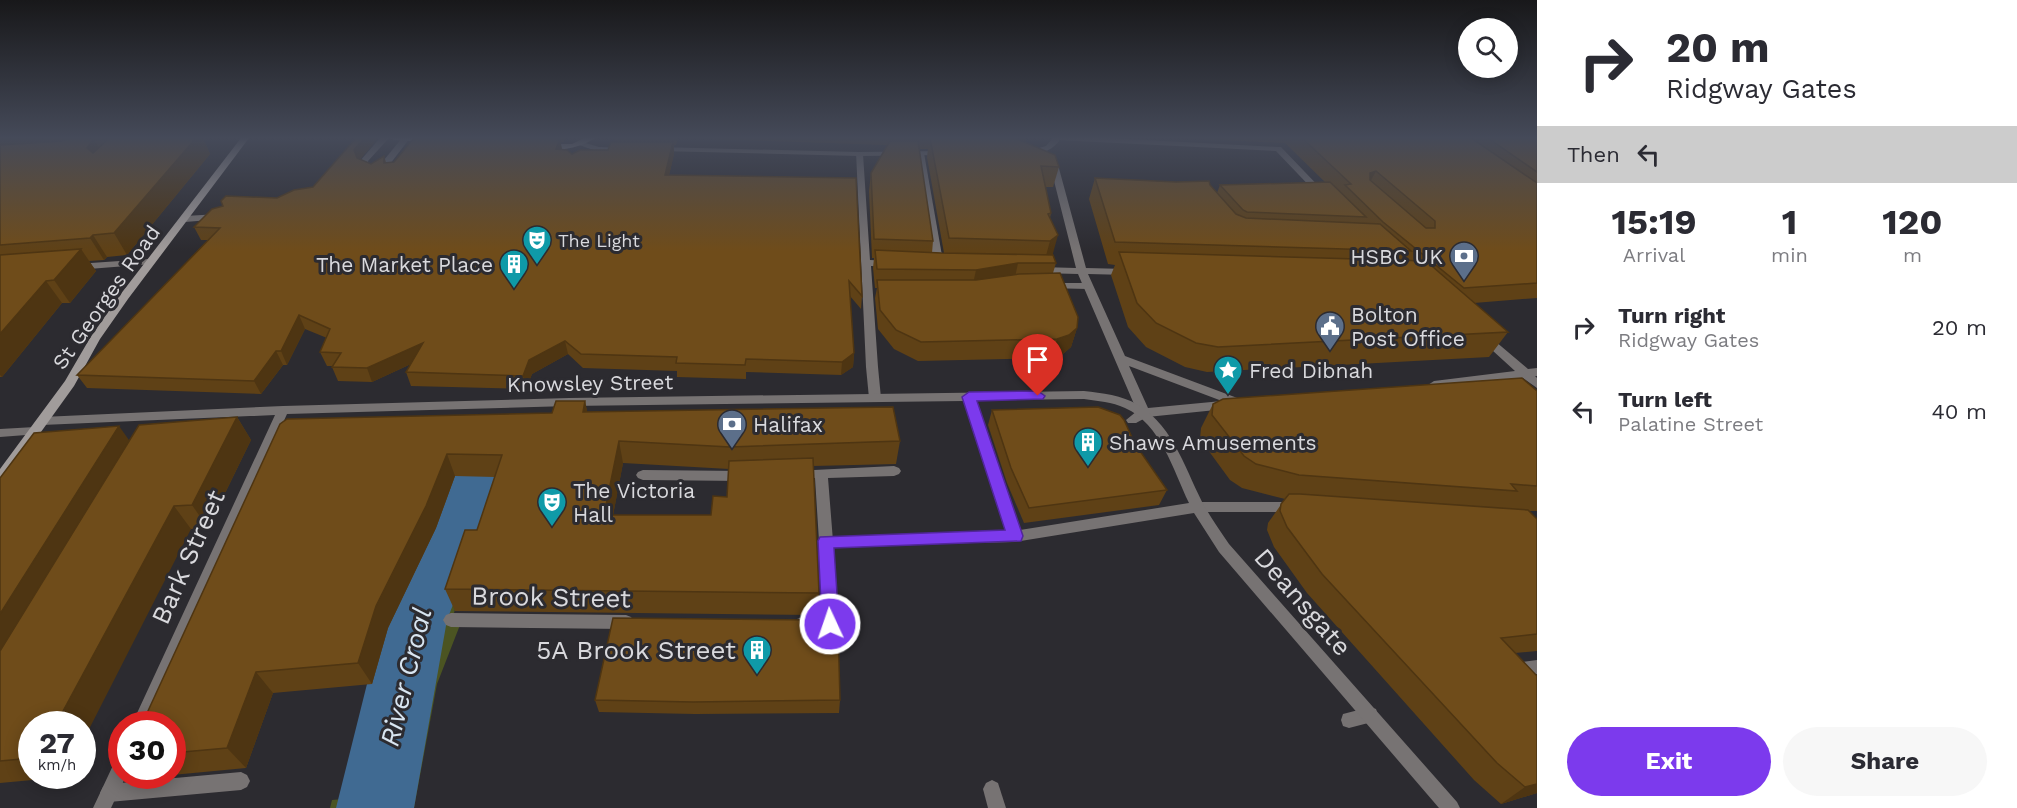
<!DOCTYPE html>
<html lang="en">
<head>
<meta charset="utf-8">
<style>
	body { margin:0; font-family:"Work Sans",sans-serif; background:#f7f7f7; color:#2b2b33; height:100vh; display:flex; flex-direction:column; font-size:22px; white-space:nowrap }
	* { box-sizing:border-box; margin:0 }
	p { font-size:20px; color:#7c7c81 }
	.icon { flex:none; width:33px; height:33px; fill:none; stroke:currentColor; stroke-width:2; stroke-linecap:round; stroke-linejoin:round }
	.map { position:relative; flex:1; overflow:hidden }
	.sheet { display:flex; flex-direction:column; background:#fff; width:480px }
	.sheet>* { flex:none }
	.top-card { background:#fff; color:#2b2b33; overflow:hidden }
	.fabs { position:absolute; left:1458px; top:18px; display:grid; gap:12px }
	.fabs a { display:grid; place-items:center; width:60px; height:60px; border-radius:50%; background:#fff; box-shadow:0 3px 15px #0003; font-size:30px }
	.speed { position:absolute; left:18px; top:711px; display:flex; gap:12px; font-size:30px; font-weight:700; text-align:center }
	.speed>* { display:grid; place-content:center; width:78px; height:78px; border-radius:50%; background:#fff; box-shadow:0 3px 15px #0003; line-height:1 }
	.speed small { font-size:15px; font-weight:400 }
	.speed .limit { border:9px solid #d22; background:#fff; color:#111 }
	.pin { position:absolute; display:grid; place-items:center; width:51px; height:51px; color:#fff; margin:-62px -26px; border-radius:50% 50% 50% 0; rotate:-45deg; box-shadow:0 0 6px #0007 }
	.pin .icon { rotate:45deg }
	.me { position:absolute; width:66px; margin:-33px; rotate:357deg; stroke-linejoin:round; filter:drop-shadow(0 0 4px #0008) }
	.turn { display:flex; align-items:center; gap:21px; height:126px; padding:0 30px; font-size:27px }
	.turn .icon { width:78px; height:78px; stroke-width:2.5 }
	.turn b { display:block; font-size:42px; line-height:51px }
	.then { display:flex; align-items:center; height:57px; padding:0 30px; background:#0003; gap:12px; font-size:22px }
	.eta { display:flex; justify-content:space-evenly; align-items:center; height:102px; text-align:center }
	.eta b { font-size:36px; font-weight:700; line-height:42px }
	.action { display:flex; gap:12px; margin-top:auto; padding:12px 30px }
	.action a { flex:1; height:69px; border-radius:36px; background:#7c3aed; color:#fff; font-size:24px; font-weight:700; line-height:69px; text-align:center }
	.action a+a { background:#f7f7f7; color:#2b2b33 }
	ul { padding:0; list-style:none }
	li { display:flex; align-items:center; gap:18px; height:84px; padding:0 30px }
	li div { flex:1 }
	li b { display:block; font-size:22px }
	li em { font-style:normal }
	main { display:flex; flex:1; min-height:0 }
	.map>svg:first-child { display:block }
	.green { fill:#4b5422 }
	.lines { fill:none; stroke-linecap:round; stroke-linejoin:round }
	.river { fill:#406a92; fill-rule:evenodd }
	.service { fill:#777373; fill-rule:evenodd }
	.pedestrian { fill:#777373; fill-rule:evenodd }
	.minor { fill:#777373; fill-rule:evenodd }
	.tertiary { fill:#777373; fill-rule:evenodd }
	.secondary { fill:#a19c9b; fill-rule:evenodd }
	.wall { fill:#5f4116; fill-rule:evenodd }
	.shaded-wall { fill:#4e3512 }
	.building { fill:#6f4c1a; stroke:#4e3512; stroke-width:1.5; fill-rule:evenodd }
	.route { fill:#7c3aed; stroke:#51269a; stroke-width:1.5 }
	.labels { text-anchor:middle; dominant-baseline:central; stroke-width:6; stroke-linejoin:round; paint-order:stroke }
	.far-poi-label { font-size:18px; fill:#d9d9dd; stroke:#2c2b30; text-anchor:start }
	.poi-label { font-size:21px; fill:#d9d9dd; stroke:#2c2b30; text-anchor:start }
	.street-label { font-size:21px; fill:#d9d9dd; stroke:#2c2b30 }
	.near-street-label { font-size:26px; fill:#d9d9dd; stroke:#2c2b30 }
	.near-poi-label { font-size:26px; fill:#d9d9dd; stroke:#2c2b30; text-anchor:end }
	.near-water-label { font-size:27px; font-style:italic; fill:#d8e5f1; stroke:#2c2b30 }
</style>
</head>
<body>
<main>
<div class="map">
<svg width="1537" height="808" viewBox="0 0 1537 808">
	<rect width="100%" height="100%" fill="#2c2b30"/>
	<path class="green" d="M455 476 509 478 473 552 453 616 445 615 443 624 460 625 437 684 414 808H330L332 800 343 799 388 628 436 528Z"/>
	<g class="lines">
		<path class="river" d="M473 461 493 467 501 482 447 620 414 808H336L383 620 453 467Z"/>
		<g class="service">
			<path d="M380 138H389L368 161 369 165 375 167 384 160 402 138H410L390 164 376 174 362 168 360 161Z"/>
			<path d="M917 151 924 153 944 267 939 270 934 267Z"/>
			<path d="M219 214 224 217 222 219 185 222 180 219 185 216Z"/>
			<path d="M1049 283H1088L1093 286 1088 289 1045 288V284Z"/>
			<path d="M872 363 878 367 881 398 875 402 869 398 866 367Z"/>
			<path d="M894 466 899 468 901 471 899 474 894 476 828 478 833 541 831 545 826 547 821 545 819 541 815 478 794 477 792 474 794 471Z"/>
			<path d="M643 470 743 471 748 473 750 476 748 479 743 481 643 480 638 478 636 475 638 472Z"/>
			<path d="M1537 660V674L1514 676 1508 674 1506 669 1508 664Z"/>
			<path d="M241 772 247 775 250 781 247 787 241 790 109 802 103 799 100 793 103 787 109 784Z"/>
			<path d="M992 780 998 783 1006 808H988L983 789 986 783Z"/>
		</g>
		<g class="pedestrian">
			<path d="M1053 138H1109L1278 147H1281L1326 194 1322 197 1319 196 1276 151 1057 140Z"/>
			<path d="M856 152 863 154 870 260 890 261 895 264 890 267 871 266 878 367 872 371 866 367Z"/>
			<path d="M1050 159 1057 161 1086 268 1127 269 1132 272 1127 275 1088 274 1125 356 1240 399 1242 402 1240 405H1232L1226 409 1147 417 1136 423H1128L1126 420 1137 411 1078 274 1040 273 1035 270 1040 267 1076 268 1049 161ZM1129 366 1222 401 1148 408Z"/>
			<path d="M1485 335 1489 336 1528 369 1537 368V376H1535L1537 378V388L1523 378 1434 389 1430 388 1428 385 1434 381 1515 371 1481 340 1480 338 1481 336Z"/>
			<path d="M1197 502H1295L1300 503 1302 507 1300 511 1295 512H1197L1192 511 1190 507 1192 503Z"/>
			<path d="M1370 707 1376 709 1378 715 1376 721 1349 728 1343 726 1341 720 1343 714Z"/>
		</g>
		<g class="minor">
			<path d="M149 259 154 262 152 264 76 270 71 267 76 264Z"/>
			<path d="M1084 391C1102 393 1122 395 1138 405 1175 427 1186 473 1206 509 1213 521 1221 532 1229 544L1457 802 1460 808H1439L1219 552 1194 513 1015 542 833 546 838 624 835 629C825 633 807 633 797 629L794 624 797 619 802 617H822L819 541 821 537 1006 531 964 401 569 406 287 414 148 724H132L275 415 42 425 36 421 42 417 283 406 569 398ZM1084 399C1098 401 1112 402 1125 408 1161 424 1173 470 1189 503L1020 530 976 400Z"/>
			<path d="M35 427 41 431 39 434 0 437V429Z"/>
			<path d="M451 613 626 615 631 617 634 622 631 627 626 629 451 627 446 625 443 620 446 615Z"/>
			<path d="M122 757V776H126L111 808H93L116 759Z"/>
		</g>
		<g class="tertiary">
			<path d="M1053 138H1061C1053 151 1043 153 1029 154L1025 152 1046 146Z"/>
			<path d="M579 141 599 147 625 148 629 150C616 158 593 150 579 145Z"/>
			<path d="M657 147 859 152 942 151 946 153 942 155 859 156 660 151H657Z"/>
		</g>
		<g class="secondary">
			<path d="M241 138H249L128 299 100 339 74 386 5 482 0 484V469L65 381 90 338 120 295Z"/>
			<path d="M390 138H432L434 140 430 142 394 140Z"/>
			<path d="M584 138H595C582 147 556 154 542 146L546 144H572Z"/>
		</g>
	</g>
	<g class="wall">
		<path d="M0 138H203L210 154 127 255 107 257 104 260 89 261 96 271 70 303H62L2 377H0Z"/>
		<path d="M378 138 360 159 371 164 384 156 386 162H394L414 138H565L564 142H560L562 149 572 154 608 150 615 142 614 138H678L676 145H674V154L669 175 856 178 862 296 861 309 850 296 854 353 853 367 841 375 746 372V379L677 377V371L583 368 568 354 532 374 526 389 411 386 406 372 411 364 372 382 338 381 332 367V366H327L320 352 327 338 305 329 287 365H283L261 394 87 388 77 375 208 240H201L194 227 277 198 313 187Z"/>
		<path d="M681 138H1026V141L1024 142 1059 167 1053 187H1045L1051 213 1050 218 1053 255 1056 263 1053 273 1077 328 1071 347 1063 354 1051 358 918 361 894 349 878 329 875 298 877 288H875L873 268 874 258H872L869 191 871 173 887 145ZM919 149H928L927 157 944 253H932L933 241Z"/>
		<path d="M1181 138H1537V298L1474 303 1508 332 1489 357 1207 372 1185 367 1146 347 1128 327 1111 275 1115 265 1108 264 1089 199 1095 178 1210 185 1217 193 1220 185 1326 183 1285 143Z"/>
		<path d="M1537 391V511H1528L1537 519V651L1515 653 1537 676V793L1501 804 1474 780 1307 593 1274 547 1267 530 1268 523 1285 499 1242 488 1230 480 1200 439 1201 428 1213 404Z"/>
		<path d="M585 401 587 412 900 441 896 464 813 466 819 593 817 615 455 611 445 589 477 530 495 477 455 476 436 528 388 628 372 684 273 693 246 768 172 775V724L280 424 552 413ZM623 463 729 469 727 497 711 515H613Z"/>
		<path d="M992 410 1167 490 1159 505 1024 523 1007 483 988 425Z"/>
		<path d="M237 417 251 440 208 528 191 529 32 724V776H66L65 777 0 783V478L129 440Z"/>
		<path d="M819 626 840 700 839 713 695 714 599 712 595 700Z"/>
	</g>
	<g class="shaded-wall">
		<path d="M0 138H47L51 144 0 158Z"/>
		<path d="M196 138H203L210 154 127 255 114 233Z"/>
		<path d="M364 138H378L358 162 354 150Z"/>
		<path d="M560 138 562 150 556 149Z"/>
		<path d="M1015 138H1026V141L1013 148Z"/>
		<path d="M94 139 105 160 99 168 87 148Z"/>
		<path d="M673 142 674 154 666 188 665 175Z"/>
		<path d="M1376 171 1368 186 1370 173Z"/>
		<path d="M93 235 107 257 104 260 90 238Z"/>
		<path d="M1058 235 1052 257 1044 263 1050 241Z"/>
		<path d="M81 249 96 271 70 303 54 280Z"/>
		<path d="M1018 263 1014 282 972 289 976 270Z"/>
		<path d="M46 281 62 303 2 377 0 375V334Z"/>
		<path d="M299 315 305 329 287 365 281 351Z"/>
		<path d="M1077 328 1071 347 1063 354 1051 358 1057 339Z"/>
		<path d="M565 341 568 354 532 374 526 389 523 376 529 360Z"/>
		<path d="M423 343 428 356 372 382 367 368Z"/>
		<path d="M276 351 283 365 261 394 254 381Z"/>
		<path d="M854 353 853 367 841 375 842 362Z"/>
		<path d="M585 401 590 424 583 412Z"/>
		<path d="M237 417 251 440 208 528 192 505Z"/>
		<path d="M119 426 136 450 0 678V614Z"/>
		<path d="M619 441 623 463 609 537 604 515Z"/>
		<path d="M447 454 455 476 436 528 388 628 372 684 358 663 376 606Z"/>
		<path d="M174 506 191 529 82 743V724H56Z"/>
		<path d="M256 672 273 693 246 768 227 748Z"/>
		<path d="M1537 784V793L1501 804 1525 787Z"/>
	</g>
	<g class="building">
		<path d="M70 138H90L94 139 87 148 93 153 107 140 106 138H196L114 233 93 235 90 238 0 245V145L63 141Z"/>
		<path d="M356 138H364L354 150 357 158 371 164 384 156V163L394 162 414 138H560L556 149 567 150 572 154 580 150H608L611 142H673L665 175 856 178 862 296 849 281 854 353 842 362 746 359 745 365 676 363 677 357 581 354 565 341 529 360 523 376 406 372 423 343 367 368 332 367 341 353 320 352 330 329 299 315 281 351H276L254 381 77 375 220 228 194 227 212 209 223 206 221 201 226 196 277 198 294 190 313 187Z"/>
		<path d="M930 138H1015L1055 155 1059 167 1041 166 1051 213 1048 214 1058 235 1050 241 949 238Z"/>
		<path d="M1302 138H1471L1537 183V283L1464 288 1383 222 1345 185 1351 184ZM1376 171 1435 221V228H1426L1370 180V173Z"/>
		<path d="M1488 138H1537V172Z"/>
		<path d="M890 141H918L933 241 874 239 871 173Z"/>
		<path d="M1095 178 1176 182 1209 181 1210 185 1236 214 1246 218 1380 224 1411 251 1115 242Z"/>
		<path d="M1330 182 1366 217 1247 212 1243 210 1220 185Z"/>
		<path d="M81 249 54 280 46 281 0 334V255Z"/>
		<path d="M875 250 941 253 1053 255 1056 263H1018L976 270 877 269Z"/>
		<path d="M1119 252 1426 261 1508 332 1218 347 1196 343 1156 323 1137 303Z"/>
		<path d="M1060 273 1078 317 1077 328 1069 335 1057 339 921 342 896 330 880 310 877 280H976L1019 274Z"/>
		<path d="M1522 378 1537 391V486L1511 484 1517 491 1299 475 1256 464 1244 456 1212 415 1213 404 1223 399Z"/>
		<path d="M556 401H585L583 412 893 407 900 441 730 447 619 441 604 515H711L713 496 727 497 729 461 813 458 819 593 445 589 465 530H477L502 455 447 454 426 506 376 606 358 663 256 672 227 748 172 753V724H142L280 424 287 419 552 413Z"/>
		<path d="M1098 407 1120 415 1124 420 1135 444 1167 490 1029 508 1011 468 992 410Z"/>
		<path d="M237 417 192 505 174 506 56 724H32V758L0 761V651L139 425Z"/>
		<path d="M119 426 0 614V478L34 433Z"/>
		<path d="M1289 494H1300L1528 510 1537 519V634L1501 638 1537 676V784L1525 787 1497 763 1322 574 1287 527 1280 511 1281 504Z"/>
		<path d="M613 618 819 620V626L838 627 840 700 693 702 595 700Z"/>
	</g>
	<linearGradient id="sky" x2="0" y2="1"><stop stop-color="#18181a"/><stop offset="0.55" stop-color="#454a59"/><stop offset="1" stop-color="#454a59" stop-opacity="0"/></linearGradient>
	<rect width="1537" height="251" fill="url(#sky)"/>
	<path class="route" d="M1038 391 1045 396 1043 399 977 401 1023 536 1021 541 834 548 839 624 836 629 830 632 824 629 822 624 818 541 820 537 1005 530 962 397 969 392Z"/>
	<defs>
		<g id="theatre-pin" transform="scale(1.5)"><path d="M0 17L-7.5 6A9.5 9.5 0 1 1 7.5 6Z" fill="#0f9aa8" stroke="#2c2b30"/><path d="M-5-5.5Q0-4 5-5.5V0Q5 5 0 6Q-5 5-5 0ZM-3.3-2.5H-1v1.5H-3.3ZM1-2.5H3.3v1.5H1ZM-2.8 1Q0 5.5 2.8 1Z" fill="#fff"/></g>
		<g id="bank-pin" transform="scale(1.5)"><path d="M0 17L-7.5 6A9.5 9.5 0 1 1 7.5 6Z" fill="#5c6f8a" stroke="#2c2b30"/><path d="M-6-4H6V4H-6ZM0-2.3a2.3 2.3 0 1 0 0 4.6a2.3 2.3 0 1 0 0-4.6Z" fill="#fff"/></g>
		<g id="building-pin" transform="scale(1.5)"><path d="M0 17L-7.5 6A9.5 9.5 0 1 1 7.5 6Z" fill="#0f9aa8" stroke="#2c2b30"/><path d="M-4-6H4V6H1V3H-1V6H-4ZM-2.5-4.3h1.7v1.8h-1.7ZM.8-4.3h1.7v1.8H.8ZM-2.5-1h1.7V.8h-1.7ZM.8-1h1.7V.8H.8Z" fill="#fff"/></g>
		<g id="civic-pin" transform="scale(1.5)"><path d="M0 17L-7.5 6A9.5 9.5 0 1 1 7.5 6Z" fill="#5c6f8a" stroke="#2c2b30"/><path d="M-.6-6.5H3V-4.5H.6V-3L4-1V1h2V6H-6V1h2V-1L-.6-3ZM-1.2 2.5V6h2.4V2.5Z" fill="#fff"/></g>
		<g id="sight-pin" transform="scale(1.5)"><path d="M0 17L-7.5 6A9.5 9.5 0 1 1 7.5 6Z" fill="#0f9aa8" stroke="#2c2b30"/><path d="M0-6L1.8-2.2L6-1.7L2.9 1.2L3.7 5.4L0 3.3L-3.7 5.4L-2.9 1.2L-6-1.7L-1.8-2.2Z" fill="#fff"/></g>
	</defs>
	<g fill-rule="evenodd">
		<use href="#theatre-pin" x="537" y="240"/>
		<use href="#bank-pin" x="1464" y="256"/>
		<use href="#building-pin" x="514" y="264"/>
		<use href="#civic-pin" x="1330" y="326"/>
		<use href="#sight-pin" x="1228" y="370"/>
		<use href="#bank-pin" x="732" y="424"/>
		<use href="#building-pin" x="1088" y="442"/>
		<use href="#theatre-pin" x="552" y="502"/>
		<use href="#building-pin" x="757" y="650"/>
	</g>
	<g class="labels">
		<g class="far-poi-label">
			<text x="558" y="240">The Light</text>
		</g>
		<g class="poi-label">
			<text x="1443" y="256" text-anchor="end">HSBC UK</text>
			<text x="493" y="264" text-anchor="end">The Market Place</text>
			<text x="1351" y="314">Bolton<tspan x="1351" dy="24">Post Office</tspan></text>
			<text x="1249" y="370">Fred Dibnah</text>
			<text x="753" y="424">Halifax</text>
			<text x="1109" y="442">Shaws Amusements</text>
			<text x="573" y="490">The Victoria<tspan x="573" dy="24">Hall</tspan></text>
		</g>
		<g class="street-label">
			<text transform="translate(106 297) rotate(-55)">St Georges Road</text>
			<text transform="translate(590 383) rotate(-1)">Knowsley Street</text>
		</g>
		<g class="near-street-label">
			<text transform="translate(188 557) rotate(-66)">Bark Street</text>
			<text transform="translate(551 597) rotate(1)">Brook Street</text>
			<text transform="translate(1303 602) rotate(49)">Deansgate</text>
		</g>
		<g class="near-poi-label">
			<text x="736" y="650">5A Brook Street</text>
		</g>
		<g class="near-water-label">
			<text transform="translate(406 677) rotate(-76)">River Croal</text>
		</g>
	</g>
</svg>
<div class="fabs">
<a><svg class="icon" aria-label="search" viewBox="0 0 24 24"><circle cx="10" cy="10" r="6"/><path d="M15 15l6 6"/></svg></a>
</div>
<div class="speed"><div>27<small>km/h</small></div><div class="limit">30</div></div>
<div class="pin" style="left:1038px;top:396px;background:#d93025"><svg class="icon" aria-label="arrive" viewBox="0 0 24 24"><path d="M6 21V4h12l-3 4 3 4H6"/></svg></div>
<svg class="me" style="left:830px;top:624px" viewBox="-20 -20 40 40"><circle r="17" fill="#7c3aed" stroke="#fff" stroke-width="3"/><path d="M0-11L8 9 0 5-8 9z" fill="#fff"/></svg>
</div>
<section class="sheet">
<div class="top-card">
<div class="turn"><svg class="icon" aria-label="right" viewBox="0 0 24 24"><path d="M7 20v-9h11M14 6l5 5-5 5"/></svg><div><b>20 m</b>Ridgway Gates</div></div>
<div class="then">Then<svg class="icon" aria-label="left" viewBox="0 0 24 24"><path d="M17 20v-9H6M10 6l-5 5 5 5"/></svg></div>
</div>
<div class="eta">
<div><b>15:19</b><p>Arrival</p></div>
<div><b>1</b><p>min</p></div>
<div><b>120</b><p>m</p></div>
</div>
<ul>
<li><svg class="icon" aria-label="right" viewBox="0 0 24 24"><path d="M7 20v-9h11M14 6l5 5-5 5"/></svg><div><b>Turn right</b><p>Ridgway Gates</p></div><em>20 m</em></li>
<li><svg class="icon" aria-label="left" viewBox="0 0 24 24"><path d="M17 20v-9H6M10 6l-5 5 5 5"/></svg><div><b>Turn left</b><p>Palatine Street</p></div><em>40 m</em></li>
</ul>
<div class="action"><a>Exit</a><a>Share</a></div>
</section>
</main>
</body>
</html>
